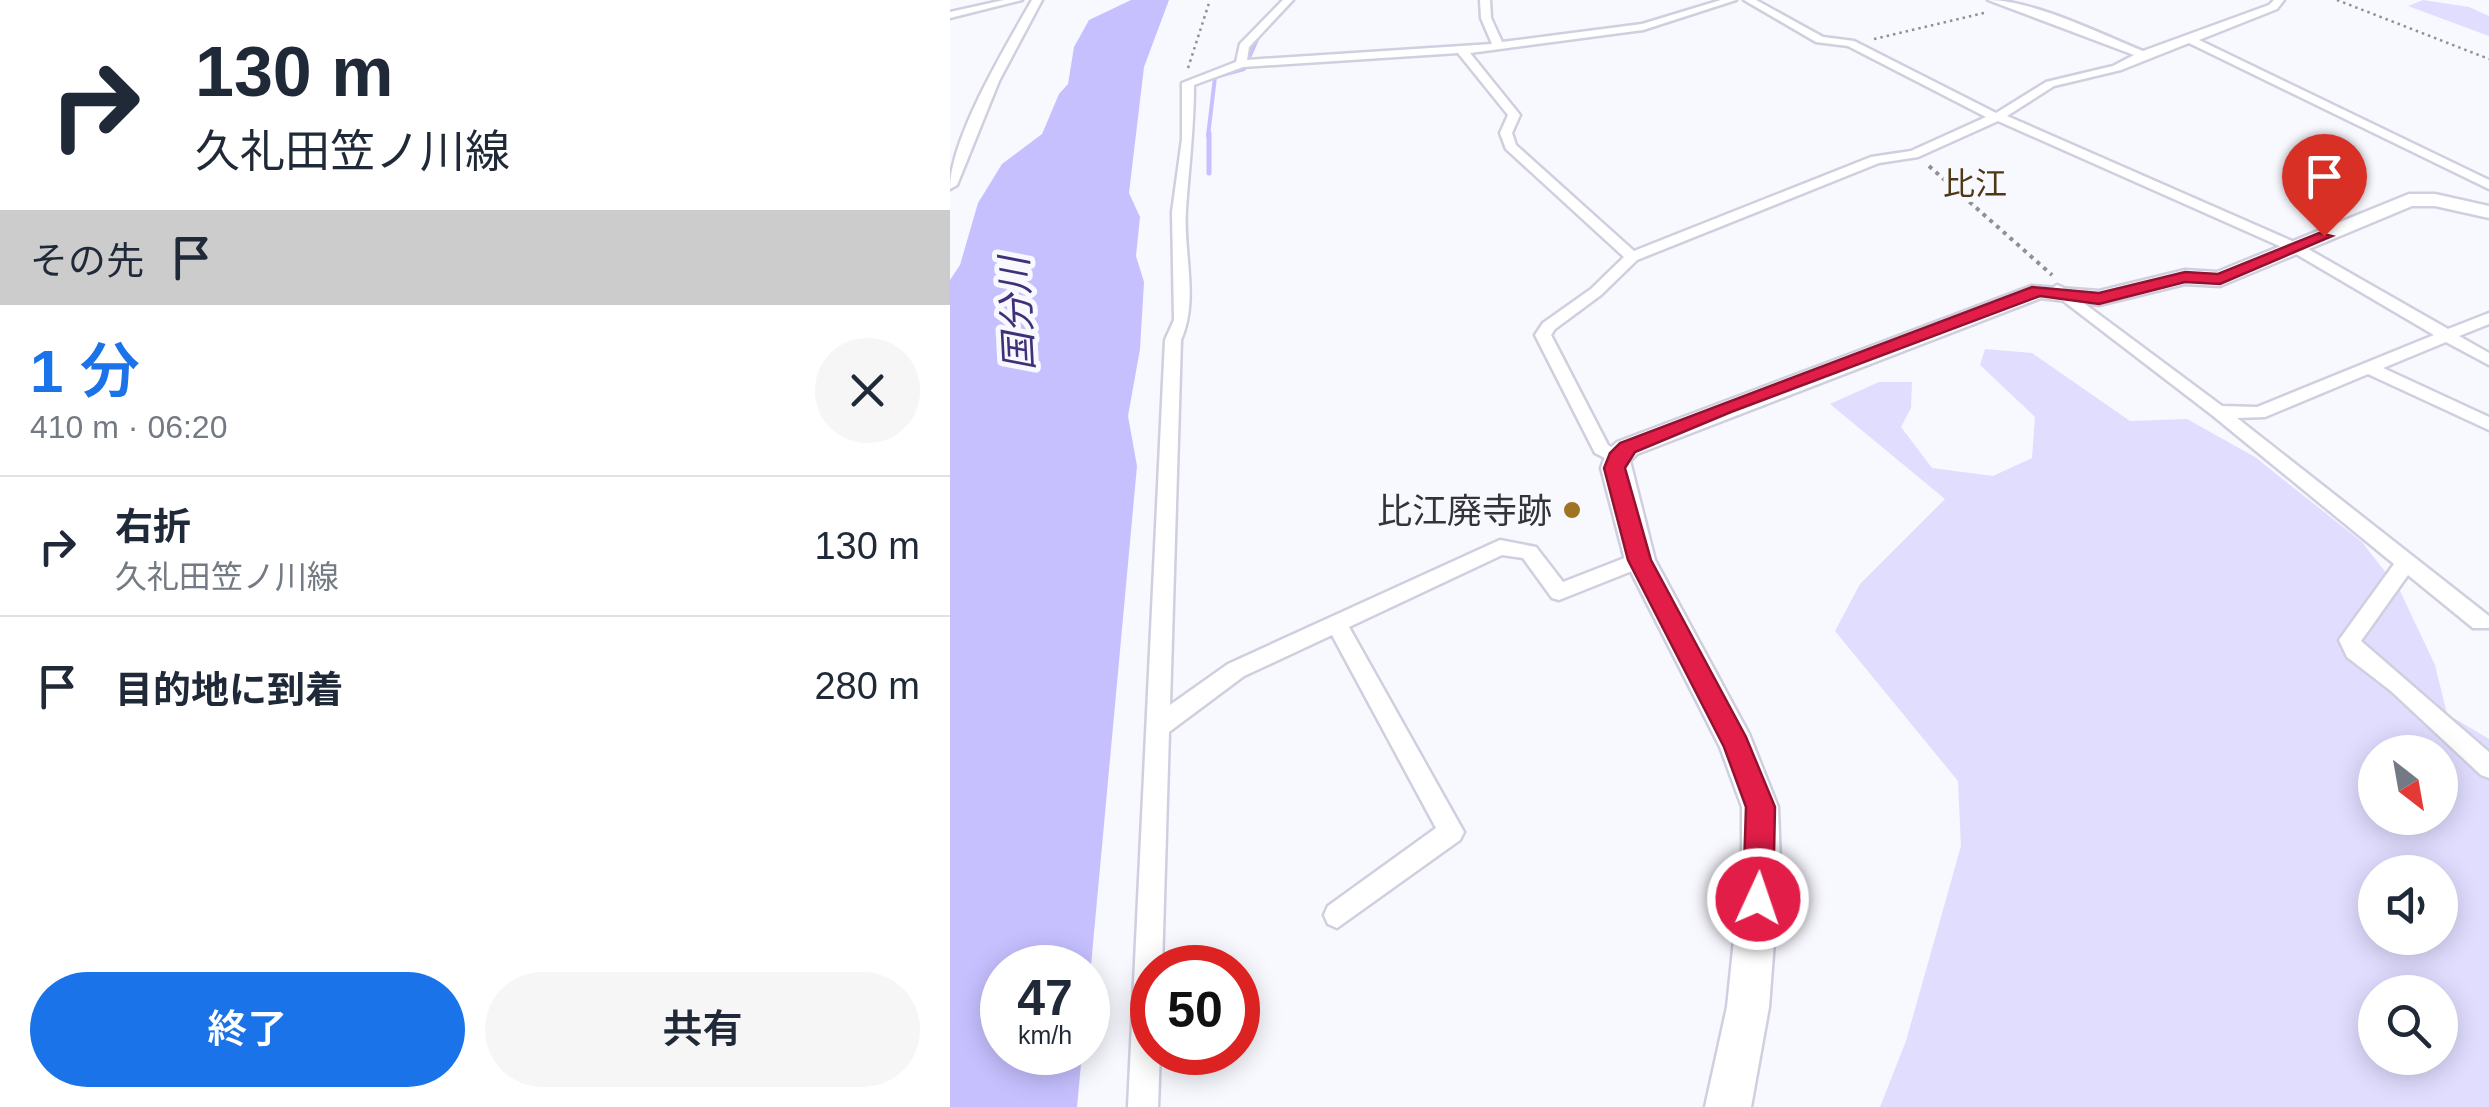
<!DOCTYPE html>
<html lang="ja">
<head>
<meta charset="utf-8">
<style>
	body { margin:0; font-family:Arial,"Noto Sans JP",sans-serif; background:#f6f6f7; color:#1f2937; height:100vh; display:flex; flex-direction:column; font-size:38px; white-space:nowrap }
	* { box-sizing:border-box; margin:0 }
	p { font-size:32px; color:#747a83 }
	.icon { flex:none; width:55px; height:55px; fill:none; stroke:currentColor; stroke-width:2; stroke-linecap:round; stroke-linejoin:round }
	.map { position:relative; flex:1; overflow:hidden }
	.panel { display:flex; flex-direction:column; background:#fff; width:950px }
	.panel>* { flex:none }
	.hud { background:#fff; color:#1f2937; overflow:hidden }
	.needle { width:65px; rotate:149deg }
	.buttons { position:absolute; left:1408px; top:735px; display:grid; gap:20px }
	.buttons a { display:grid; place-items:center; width:100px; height:100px; border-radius:50%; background:#fff; box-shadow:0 5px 25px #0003; font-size:50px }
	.speed { position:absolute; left:30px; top:945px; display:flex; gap:20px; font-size:50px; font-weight:700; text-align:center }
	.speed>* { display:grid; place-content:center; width:130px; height:130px; border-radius:50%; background:#fff; box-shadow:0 5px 25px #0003; line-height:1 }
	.speed small { font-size:25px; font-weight:400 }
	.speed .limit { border:15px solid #d22; background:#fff; color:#111 }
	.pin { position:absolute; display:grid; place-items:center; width:85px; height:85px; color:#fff; margin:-102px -42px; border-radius:50% 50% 50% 0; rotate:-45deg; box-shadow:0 0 10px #0007 }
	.pin .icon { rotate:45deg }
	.me { position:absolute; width:110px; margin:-55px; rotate:3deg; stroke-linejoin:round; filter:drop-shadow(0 0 8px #0008) }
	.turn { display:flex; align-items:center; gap:35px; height:210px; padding:0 30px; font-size:45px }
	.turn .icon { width:130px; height:130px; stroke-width:2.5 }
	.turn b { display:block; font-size:70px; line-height:85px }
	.then { display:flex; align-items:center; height:95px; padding:0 30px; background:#0003; gap:20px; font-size:38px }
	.round { display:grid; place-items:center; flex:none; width:105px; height:105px; border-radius:52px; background:#f6f6f7 }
	.summary { display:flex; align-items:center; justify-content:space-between; height:170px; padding:0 30px }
	h1 { font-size:60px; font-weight:600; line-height:75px; color:#1a73e8 }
	.button { display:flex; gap:20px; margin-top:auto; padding:20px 30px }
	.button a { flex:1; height:115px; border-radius:60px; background:#1a73e8; color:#fff; font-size:40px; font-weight:600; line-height:115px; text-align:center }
	.button a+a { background:#f6f6f7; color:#1f2937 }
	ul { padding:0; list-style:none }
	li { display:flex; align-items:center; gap:30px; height:140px; padding:0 30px; border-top:2px solid #e0e1e3 }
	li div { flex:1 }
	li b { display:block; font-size:38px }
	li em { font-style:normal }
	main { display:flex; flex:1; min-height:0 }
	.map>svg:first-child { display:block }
	.green { fill:#e0ddff; fill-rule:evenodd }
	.water { fill:#c6c0ff }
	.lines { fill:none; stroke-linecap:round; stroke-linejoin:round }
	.stream-far1 { stroke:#c6c0ff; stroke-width:4 }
	.stream { stroke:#c6c0ff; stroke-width:5 }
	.minor-casing { stroke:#d0cfdf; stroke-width:5 }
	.secondary-casing { stroke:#d0cfdf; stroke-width:5 }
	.path-far1 { stroke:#909096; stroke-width:2.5; stroke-dasharray:2.5 4; stroke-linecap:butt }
	.path { stroke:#909096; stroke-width:4; stroke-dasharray:4 5; stroke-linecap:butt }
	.minor { fill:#fff; fill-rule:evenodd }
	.secondary { fill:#fff; fill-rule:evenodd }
	.route { fill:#e11d48; stroke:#92132f; stroke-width:2.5 }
	.poi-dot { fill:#9f7524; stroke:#f8f8ff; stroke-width:4 }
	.labels { text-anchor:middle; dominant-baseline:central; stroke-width:10; stroke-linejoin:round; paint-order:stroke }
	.far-quarter-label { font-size:32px; fill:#4e3914; stroke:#f8f8ff }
	.poi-label { font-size:35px; fill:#333339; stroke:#f8f8ff; text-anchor:end }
	.water-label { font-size:38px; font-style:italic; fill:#3f3077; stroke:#f8f8ff }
</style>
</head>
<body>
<main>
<section class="panel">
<div class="hud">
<div class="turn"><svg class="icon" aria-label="right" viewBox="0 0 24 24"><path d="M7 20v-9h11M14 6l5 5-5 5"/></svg><div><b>130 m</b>久礼田笠ノ川線</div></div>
<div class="then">その先<svg class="icon" aria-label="arrive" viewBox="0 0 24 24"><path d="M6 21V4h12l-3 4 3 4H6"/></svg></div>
</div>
<div class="summary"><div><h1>1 分</h1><p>410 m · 06:20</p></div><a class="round"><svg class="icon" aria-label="close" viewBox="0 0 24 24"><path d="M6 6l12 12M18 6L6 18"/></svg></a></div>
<ul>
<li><svg class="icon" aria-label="right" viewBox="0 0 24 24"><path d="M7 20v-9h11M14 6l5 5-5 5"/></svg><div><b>右折</b><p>久礼田笠ノ川線</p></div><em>130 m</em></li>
<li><svg class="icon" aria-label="arrive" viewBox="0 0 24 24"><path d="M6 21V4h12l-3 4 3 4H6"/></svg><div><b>目的地に到着</b></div><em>280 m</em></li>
</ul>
<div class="button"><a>終了</a><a>共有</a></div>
</section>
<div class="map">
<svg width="1539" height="1107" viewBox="0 0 1539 1107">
	<rect width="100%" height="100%" fill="#f8f8ff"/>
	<g class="green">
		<path d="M1473 0 1519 7 1539 16V36L1458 6Z"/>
		<path d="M1035 349 1082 353 1180 421 1237 419 1305 457 1412 542 1450 591 1485 665 1497 714 1539 739V1107H930L956 1041 1011 846 1008 781 885 631 910 584 995 499 880 404 929 382H962L961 408 951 427 982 468 1043 476 1082 458 1085 417 1030 365ZM1425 752H1490V818H1425ZM1425 872H1490V938H1425ZM1425 992H1490V1058H1425Z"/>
	</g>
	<path class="water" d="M181 0H219L194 67 179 193 190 217 186 256 194 282 190 349 178 416 187 466 138 998V968H52V1052L132 1053 127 1107H0V280L10 265 28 203 52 164 92 134 109 94 118 84 124 47 139 20Z"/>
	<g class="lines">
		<path class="stream-far1" d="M258 136 265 77 294 69 309 35"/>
		<path class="stream" d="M259 133V173"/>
		<g class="minor-casing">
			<g id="minor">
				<path d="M54 0H72L0 18V12Z"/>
				<path d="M82 0H92L49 81 7 185 0 189C0 138 56 46 82 0Z"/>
				<path d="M333 0H343L299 47 297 60 542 44 531 18 530 0H540L541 18 552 42 692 24 771 0H786L693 30 520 53 570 115 562 133 566 145 684 251 921 157 961 151 1036 117 898 46 866 42 794 0H806L873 37 904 41 1046 113 1096 82 1163 66 1184 55 1038 0C1083 0 1151 34 1193 51L1319 5 1324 0H1334L1327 9 1249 40 1539 180V189L1239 43 1171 70 1104 86 1057 116 1351 245 1498 329 1539 313V324L1509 336 1539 353V365L1496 342 1433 368 1539 417V430L1418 374 1315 417 1287 418 1539 616V628H1523L1458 575 1411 641 1539 752V778L1531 775 1441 691 1397 657 1389 640 1444 564 1262 415 1099 290 1107 285 1112 287 1272 406 1307 407 1484 335 1341 251 1048 121 968 157 929 163 687 260 651 295 605 329 601 335 658 445 676 458 667 464 645 453 585 335 593 323 641 289 674 257 556 149 550 133 558 115 508 53 293 67 244 85C244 127 239 167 236 209 233 253 249 300 231 340L220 705 278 664 550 540 586 547 613 582 690 552 700 560 697 565 609 600 602 598 573 558 552 555 399 627 514 832 510 840 387 928 378 924 374 915 378 906 486 828 382 635 294 676 219 732 212 968H202V1052H210L208 1107H178L215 340 224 320 222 212 232 139V83L286 62 290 44Z"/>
			</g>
		</g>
		<g class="secondary-casing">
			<path id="secondary" d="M1459 194H1485L1539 206V218L1485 206H1462L1270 286 1235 284 1149 305 1091 298 687 454 680 461 705 560 799 734 828 807 830 863 819 1007 801 1107H755L777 1007 792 863V807L770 747 675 560 651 468 657 451 667 442 1081 286 1149 291 1235 270 1267 272Z"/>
		</g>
		<g class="path-far1">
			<path d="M1387 0 1539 59"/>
			<path d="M924 39 1034 13"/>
			<path d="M238 68 260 0"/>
		</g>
		<path class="path" d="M979 166 1102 275"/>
		<use href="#minor" class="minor"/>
		<use href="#secondary" class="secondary"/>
	</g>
	<path class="route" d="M1369 233 1382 236 1270 284 1235 282 1149 304 1090 296 781 412 685 452 675 468 701 560 796 737 825 807 823 899 819 910 808 914 797 910 793 899 796 807 774 747 678 560 654 468 660 453 670 443 1082 287 1149 293 1235 272 1268 274Z"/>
	<circle class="poi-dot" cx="622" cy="510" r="10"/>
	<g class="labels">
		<g class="far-quarter-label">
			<text x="1025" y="184">比江</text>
		</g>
		<g class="poi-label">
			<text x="602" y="510">比江廃寺跡</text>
		</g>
		<g class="water-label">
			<text transform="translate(67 314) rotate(-93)">国分川</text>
		</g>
	</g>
</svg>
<div class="buttons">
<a><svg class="needle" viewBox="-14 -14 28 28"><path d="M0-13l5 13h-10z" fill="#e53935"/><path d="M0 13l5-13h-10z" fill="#747a83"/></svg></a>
<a><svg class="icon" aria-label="sound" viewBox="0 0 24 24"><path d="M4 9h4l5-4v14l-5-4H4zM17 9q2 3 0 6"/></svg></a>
<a><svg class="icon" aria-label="search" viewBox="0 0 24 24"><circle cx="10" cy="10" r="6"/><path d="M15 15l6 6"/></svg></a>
</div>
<div class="speed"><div>47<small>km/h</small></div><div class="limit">50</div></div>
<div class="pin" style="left:1374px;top:236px;background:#d93025"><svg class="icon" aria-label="arrive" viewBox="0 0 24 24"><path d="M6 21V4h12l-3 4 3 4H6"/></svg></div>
<svg class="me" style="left:808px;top:899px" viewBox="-20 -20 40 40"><circle r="17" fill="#e11d48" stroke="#fff" stroke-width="3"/><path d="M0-11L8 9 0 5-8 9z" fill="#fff"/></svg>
</div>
</main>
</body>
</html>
